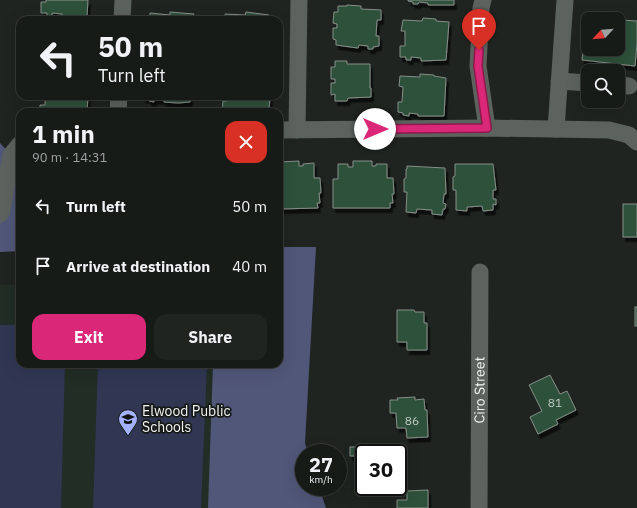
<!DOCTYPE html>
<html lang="en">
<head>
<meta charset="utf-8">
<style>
	body { margin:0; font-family:"IBM Plex Sans",sans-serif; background:#202421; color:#f1f3f6; height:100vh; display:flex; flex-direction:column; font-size:15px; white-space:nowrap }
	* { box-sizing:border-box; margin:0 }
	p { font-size:13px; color:#9ea1a2 }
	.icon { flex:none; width:22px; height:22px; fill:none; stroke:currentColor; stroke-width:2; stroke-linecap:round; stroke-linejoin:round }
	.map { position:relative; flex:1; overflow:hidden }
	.details { position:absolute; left:16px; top:108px; width:267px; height:260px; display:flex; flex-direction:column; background:#171b18; border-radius:12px; box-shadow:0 4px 16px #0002,0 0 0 1px #363937 }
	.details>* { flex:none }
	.hud { position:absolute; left:16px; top:16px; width:267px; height:84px; border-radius:12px; box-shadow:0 4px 16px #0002,0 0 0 1px #363937; background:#171b18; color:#f1f3f6; overflow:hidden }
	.needle { width:26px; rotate:244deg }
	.tools { position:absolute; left:581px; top:12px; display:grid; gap:8px }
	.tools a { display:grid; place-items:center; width:44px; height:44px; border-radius:8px; background:#171b18; box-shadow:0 4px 16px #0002,0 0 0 1px #363937; font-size:20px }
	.speed { position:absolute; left:295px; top:444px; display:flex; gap:8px; font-size:20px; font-weight:700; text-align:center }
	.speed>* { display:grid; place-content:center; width:52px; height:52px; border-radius:50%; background:#171b18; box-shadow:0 4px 16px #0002,0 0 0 1px #363937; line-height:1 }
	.speed small { font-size:10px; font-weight:400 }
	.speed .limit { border:2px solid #111; border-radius:6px; background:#fff; color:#111 }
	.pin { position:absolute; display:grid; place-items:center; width:34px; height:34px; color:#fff; margin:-41px -17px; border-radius:50% 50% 50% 0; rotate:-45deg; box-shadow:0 0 4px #0007 }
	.pin .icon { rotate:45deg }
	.me { position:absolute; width:44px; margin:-22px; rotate:90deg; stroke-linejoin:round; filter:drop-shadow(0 0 3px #0008) }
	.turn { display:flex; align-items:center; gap:14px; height:84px; padding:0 16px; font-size:18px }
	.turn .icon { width:52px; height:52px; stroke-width:2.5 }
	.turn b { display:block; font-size:28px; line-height:34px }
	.round { display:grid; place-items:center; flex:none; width:42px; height:42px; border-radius:12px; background:#202421 }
	.overview { display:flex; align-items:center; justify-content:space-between; height:68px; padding:0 16px }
	h1 { font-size:24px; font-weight:800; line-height:30px }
	.cta { display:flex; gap:8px; margin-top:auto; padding:8px 16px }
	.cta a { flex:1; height:46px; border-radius:12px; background:#db2777; color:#fff; font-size:16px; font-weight:800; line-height:46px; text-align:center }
	.cta a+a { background:#202421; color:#f1f3f6 }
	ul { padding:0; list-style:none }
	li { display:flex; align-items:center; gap:12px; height:60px; padding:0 16px }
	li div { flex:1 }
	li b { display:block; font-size:15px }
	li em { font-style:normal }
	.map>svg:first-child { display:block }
	.built { fill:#222d25 }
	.green { fill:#313653 }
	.forest { fill:#515779 }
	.building { fill:#2e513a; stroke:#868d88; fill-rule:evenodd; filter:url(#shadow) }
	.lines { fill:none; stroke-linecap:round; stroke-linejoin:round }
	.minor { stroke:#5c625d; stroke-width:17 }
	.route-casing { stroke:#8e194d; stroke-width:10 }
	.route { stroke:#db2777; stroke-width:7 }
	.labels { text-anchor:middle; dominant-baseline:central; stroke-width:3.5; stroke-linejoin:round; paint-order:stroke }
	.number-label { font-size:12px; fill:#c1ccc5 }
	.street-label { font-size:14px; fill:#f2f5f3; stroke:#151a17 }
	.poi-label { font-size:14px; fill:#f2f5f3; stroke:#151a17; text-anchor:start }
</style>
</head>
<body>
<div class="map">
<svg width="637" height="508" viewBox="0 0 637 508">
	<defs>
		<filter id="shadow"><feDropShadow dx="2.5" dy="4.5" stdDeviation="0" flood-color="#0009"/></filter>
	</defs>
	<rect width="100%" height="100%" fill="#1f2420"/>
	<path class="built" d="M0 285H20V364H257V508H0Z"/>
	<g class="green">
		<path d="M0 325H20V364H65L61 508H0Z"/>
		<path d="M98 364H207L201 508H93Z"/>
	</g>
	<g class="forest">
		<path d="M0 143 20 165V251L0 252Z"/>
		<path d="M279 247H316L305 443 308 453H304V487H319L326 508H208L213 364H279Z"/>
	</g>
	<g class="building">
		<path d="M46 0H88L87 16 62 17V14L52 13V16H47V13H41V2H46Z"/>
		<path d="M408 0H454V5H428V3L419 2 418 4H413V2L408 1Z"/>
		<path d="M347 5 361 6V9L381 10V20H377L376 36H379V46L373 47V49H368V46L359 45 358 48 336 45V40L333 39V28H337V24L333 23 334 12H338V6H347Z"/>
		<path d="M170 12 194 14 193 16H196V20H150V13L170 15Z"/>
		<path d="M246 12 269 15V16H271V20H225V14L245 15Z"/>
		<path d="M601 13 623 15 622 20 637 21V43L635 66 582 60 586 16 601 17ZM588 19H618V49H588Z"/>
		<path d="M423 18 436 19V21L449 22 446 60 421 61V58L411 57V60H406V57H400V46H405V31H401L403 20 422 21Z"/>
		<path d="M335 61H347V64H370V88H371V97L348 98 347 101H335V94L331 95V83H335V79H331V67H335Z"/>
		<path d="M420 74 434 75V76L446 78 444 116H418V114L409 113V116L403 115V113L398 112V102H402L403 87 399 86 400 76 420 77Z"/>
		<path d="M45 96H88L87 112H40V105H45Z"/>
		<path d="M143 96H190V102L178 103 164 102V100L154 99V102L149 101V99L143 98Z"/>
		<path d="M228 96H270L269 112 222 111 223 101H227Z"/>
		<path d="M299 161V166H303V164L314 163V178H320L321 193H319L320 203H317L318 208 279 209V162Z"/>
		<path d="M353 161H372V166H376V164H387V178H393L394 194H392L393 203H390V208H333V179H338V164H348V167H353Z"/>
		<path d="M455 164H493L496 190H493V199H496V205L493 204V210L483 211 482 206 467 207V211L456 210V190H453V177L455 176Z"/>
		<path d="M407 166 445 168 446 194H444L443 203 446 204 445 209H443L442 215 432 214V210L417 209 416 213 406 212 407 192H404V179L406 178V169H407Z"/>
		<rect x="623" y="204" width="14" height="33"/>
		<rect x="635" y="307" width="2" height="19"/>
		<path d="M397 310H414L415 312H424V323H427V350H407V342H397Z"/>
		<path d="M550 375 560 394 567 391 576 410 556 420 558 424 538 434 530 417 542 411 529 385Z"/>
		<path d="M415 397V400L424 399 425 410H427L428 437 407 438 406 428H397L396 413H390V400H398L397 398Z"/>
		<rect x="350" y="447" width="7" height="9"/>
		<path d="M428 490V508H397V500H407V491Z"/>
	</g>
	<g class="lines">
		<g class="minor">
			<path d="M483 0 481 8 478 66 487 128"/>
			<path d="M122 20 123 0"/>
			<path d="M559 81 588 83"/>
			<path d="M618 85 629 86"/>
			<path d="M118 112 119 96"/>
			<path d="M556 129 565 0"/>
			<path d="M279 130 487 128 609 130 629 135 637 142"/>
			<path d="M297 130 299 0"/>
			<path d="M0 214 2 211 11 155 20 144"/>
			<path id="s1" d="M479 508 480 272"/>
		</g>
	</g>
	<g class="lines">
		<g class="route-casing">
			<path id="route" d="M375 129 487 128 478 66 479 50"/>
		</g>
		<use href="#route" class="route"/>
	</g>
	<defs>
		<g id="school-pin" transform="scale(1)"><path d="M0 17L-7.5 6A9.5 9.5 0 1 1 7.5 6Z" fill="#a4b1fc" stroke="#151a17"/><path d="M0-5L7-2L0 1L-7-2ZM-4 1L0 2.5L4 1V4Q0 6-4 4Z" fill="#111"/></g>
	</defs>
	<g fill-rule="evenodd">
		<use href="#school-pin" x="128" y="419"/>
	</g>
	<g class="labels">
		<g class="number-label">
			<text x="555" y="402">81</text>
			<text x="412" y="420">86</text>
		</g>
		<g class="street-label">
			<text stroke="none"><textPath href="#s1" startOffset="118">Ciro Street</textPath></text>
		</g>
		<g class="poi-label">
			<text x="142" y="411">Elwood Public<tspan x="142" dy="16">Schools</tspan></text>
		</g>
	</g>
</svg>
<div class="tools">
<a><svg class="needle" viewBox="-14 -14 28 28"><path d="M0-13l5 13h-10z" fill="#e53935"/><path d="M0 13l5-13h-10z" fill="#9ea1a2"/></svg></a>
<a><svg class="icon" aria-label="search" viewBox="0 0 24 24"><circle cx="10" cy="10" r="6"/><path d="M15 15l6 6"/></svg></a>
</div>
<div class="speed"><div>27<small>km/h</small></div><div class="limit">30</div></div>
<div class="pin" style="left:479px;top:50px;background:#d93025"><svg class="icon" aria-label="arrive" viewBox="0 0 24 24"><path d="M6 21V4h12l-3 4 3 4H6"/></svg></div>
<svg class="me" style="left:375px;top:129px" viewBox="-20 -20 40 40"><circle r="19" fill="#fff"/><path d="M0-13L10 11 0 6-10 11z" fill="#db2777"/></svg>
<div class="hud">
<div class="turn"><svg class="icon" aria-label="left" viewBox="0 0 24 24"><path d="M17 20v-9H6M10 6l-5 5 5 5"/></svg><div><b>50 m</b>Turn left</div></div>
</div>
<section class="details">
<div class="overview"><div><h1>1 min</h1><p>90 m · 14:31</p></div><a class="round" style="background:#d93025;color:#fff"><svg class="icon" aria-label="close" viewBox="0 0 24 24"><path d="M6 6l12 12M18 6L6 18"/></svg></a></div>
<ul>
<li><svg class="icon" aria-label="left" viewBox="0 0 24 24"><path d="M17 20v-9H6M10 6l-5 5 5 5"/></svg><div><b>Turn left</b></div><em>50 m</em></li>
<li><svg class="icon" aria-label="arrive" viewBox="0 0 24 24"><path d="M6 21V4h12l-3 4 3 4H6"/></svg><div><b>Arrive at destination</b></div><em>40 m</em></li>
</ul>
<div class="cta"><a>Exit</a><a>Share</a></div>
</section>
</div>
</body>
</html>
